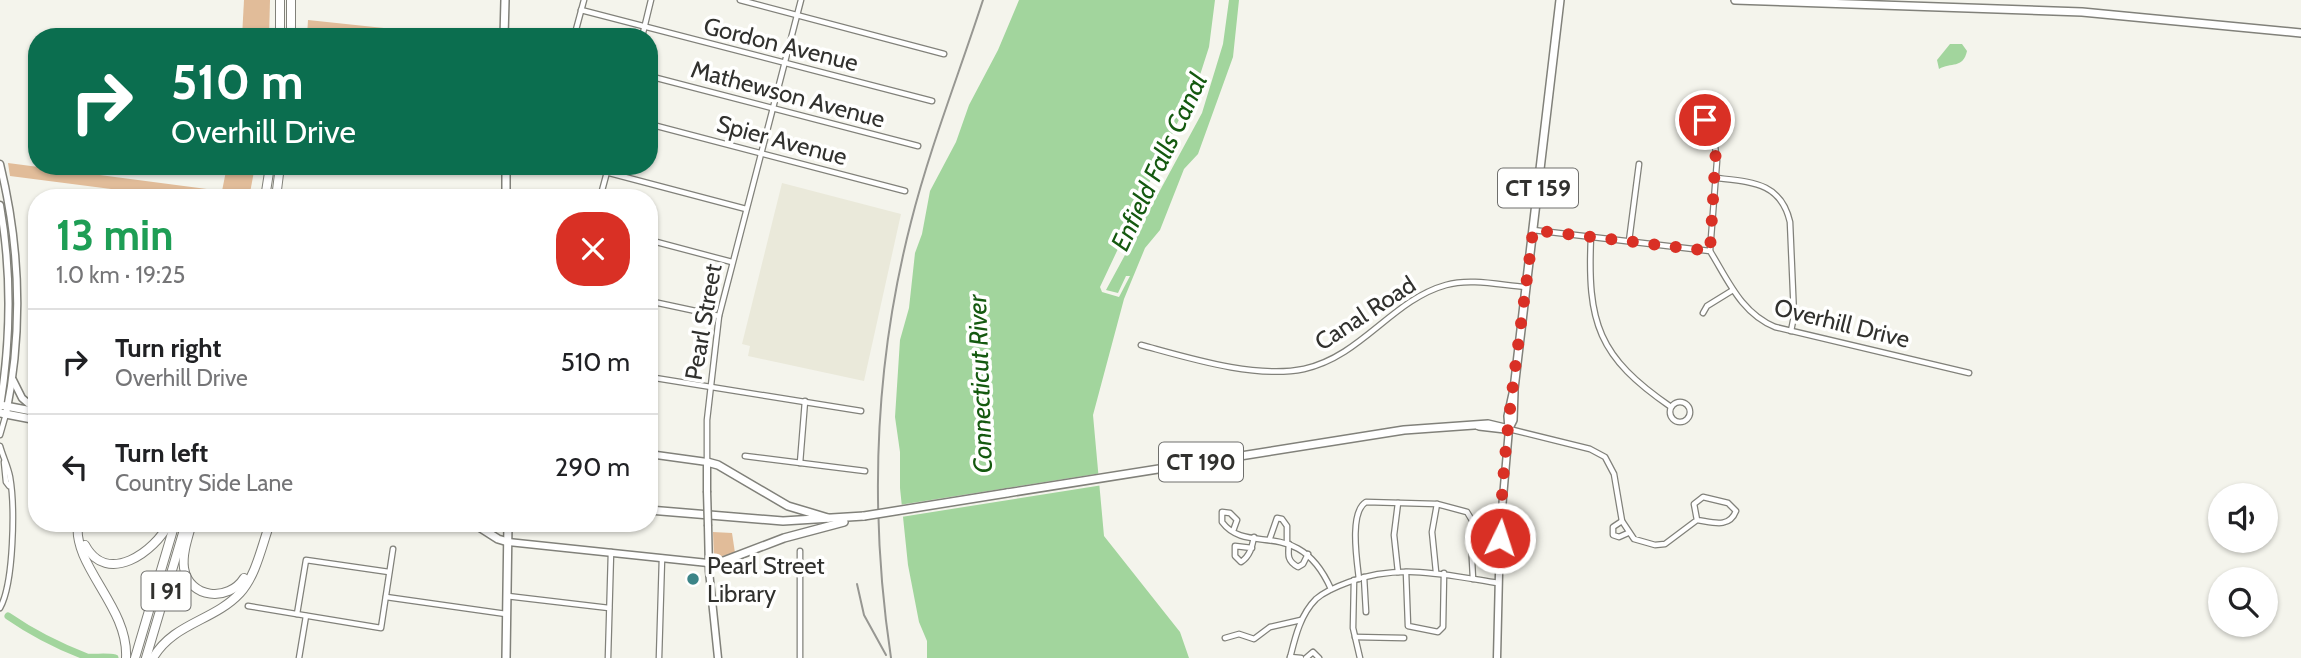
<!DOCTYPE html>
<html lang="en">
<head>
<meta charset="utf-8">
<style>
	body { margin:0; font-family:Cabin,sans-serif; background:#f6f6f6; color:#202124; height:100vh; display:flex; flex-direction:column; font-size:26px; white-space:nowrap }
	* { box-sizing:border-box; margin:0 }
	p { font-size:23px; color:#757577 }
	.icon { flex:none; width:38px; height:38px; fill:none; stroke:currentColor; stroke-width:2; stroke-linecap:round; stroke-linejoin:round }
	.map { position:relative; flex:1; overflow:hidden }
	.details { position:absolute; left:28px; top:189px; width:630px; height:343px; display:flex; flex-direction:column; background:#fff; border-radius:28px; box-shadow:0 2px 5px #0004 }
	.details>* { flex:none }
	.top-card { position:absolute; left:28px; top:28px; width:630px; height:147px; border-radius:28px; box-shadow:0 2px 5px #0004; background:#0b6e4f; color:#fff; overflow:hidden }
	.buttons { position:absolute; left:2208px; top:483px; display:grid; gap:14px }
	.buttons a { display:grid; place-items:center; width:70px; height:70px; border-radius:50%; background:#fff; box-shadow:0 2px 5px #0004; font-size:35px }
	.pin { position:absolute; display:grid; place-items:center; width:60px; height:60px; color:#fff; margin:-30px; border:4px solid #fff; border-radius:50%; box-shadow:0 2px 7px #0007 }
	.me { position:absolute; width:77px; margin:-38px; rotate:4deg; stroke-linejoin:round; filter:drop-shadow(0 0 5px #0008) }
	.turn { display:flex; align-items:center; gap:24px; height:147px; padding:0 28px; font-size:32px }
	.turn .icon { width:91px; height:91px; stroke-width:2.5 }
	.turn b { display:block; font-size:49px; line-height:60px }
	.round { display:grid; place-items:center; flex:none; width:74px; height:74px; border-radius:28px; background:#f6f6f6 }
	.summary { display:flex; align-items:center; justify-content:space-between; height:119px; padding:0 28px }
	h1 { font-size:42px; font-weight:700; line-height:52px; color:#1e9e55 }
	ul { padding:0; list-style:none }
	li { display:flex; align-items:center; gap:21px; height:105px; padding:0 28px; border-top:2px solid #e0e0e0 }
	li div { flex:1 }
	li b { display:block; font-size:26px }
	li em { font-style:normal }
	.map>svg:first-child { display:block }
	.built { fill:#eae9da }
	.green { fill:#e1bc99 }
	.water { fill:#a2d59d }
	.pier { fill:#f4f4ec }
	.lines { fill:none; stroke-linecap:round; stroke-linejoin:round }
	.river { stroke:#a2d59d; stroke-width:7 }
	.street-casing { stroke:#81817a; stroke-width:7 }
	.secondary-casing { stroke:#81817a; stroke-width:9 }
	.primary-casing { stroke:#81817a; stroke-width:10 }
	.highway-casing { stroke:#81817a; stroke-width:10 }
	.street { stroke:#fff; stroke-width:4.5 }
	.secondary { stroke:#fff; stroke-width:6 }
	.primary { stroke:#fff; stroke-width:7 }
	.highway { stroke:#fff; stroke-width:8 }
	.rail { stroke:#979792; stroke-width:2 }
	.secondary-bridge-casing { stroke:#81817a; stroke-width:9; stroke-linecap:butt }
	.primary-bridge-casing { stroke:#81817a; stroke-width:10; stroke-linecap:butt }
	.secondary-bridge { stroke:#fff; stroke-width:6 }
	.primary-bridge { stroke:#fff; stroke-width:7 }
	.route { stroke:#d93025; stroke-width:12; stroke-dasharray:0 21.6 }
	.poi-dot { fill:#3b8487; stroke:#fffffe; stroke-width:2.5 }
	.labels { text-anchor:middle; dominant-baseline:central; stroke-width:7; stroke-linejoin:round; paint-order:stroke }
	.shield { fill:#fffffe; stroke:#6f6f6c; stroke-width:2 }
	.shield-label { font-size:23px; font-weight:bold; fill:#31312e }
	.street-label { font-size:24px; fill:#31312e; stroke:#fffffe }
	.poi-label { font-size:24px; fill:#31312e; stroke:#fffffe; text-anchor:start }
	.water-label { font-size:26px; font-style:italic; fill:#14590f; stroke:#fffffe }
</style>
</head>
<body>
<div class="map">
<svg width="2301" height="658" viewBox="0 0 2301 658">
	<rect width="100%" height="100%" fill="#f4f4ec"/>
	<path class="built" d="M782 183 901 214 864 381 748 356 750 346 742 344Z"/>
	<g class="green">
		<path d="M244 0H270L269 37H242Z"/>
		<path d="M308 20 469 37H307Z"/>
		<path d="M8 163 222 191 227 166H255L249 198H181L10 176Z"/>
		<path d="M713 532 732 533 735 553 714 558Z"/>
	</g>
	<g class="water">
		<path d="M1019 0H1215L1209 47 1200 75 1100 287 1102 292 1119 297 1130 276H1126L1118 293 1106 290 1202 113 1223 44 1229 0H1239L1233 57 1198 154 1184 169 1160 230 1145 248 1124 299 1093 415 1104 536 1180 632 1189 658H927V641L919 622 908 565 900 488V452L895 417 900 340 909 308 915 253 922 234 930 191 956 142 969 105 998 50Z"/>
		<path d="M1950 44H1962L1967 51C1963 69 1951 62 1939 69L1937 60Z"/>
	</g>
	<path class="pier" d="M1102 473 1103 485 901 517 899 505Z"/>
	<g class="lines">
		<path class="river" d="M8 616C34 634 58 646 87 657 95 658 106 656 115 658"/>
		<g class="street-casing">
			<g id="street">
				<path d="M740 0 944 54"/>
				<path d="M581 10 932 101"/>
				<path d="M574 37 584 0"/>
				<path d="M642 37 651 0"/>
				<path d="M649 76 918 146"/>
				<path d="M1705 120 1714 139 1717 161 1710 251"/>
				<path d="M649 124 905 191"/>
				<path d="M583 166 746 209"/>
				<path d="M1716 178C1751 182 1781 182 1790 222L1794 316 1791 331"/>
				<path d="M419 197 435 198"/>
				<path d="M600 198 607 172"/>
				<path d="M1533 230 1710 251C1728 280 1741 313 1775 327L1969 373"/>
				<path d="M1591 236C1587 323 1598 357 1671 407"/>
				<path d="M649 240 732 262"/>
				<path d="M1629 241 1639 164"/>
				<path d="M649 301 719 316"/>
				<path d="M1703 313 1707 306 1733 290"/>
				<path d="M1141 345C1189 358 1255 379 1304 369 1362 356 1392 300 1446 285 1470 278 1500 285 1525 287"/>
				<path d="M649 377 861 411"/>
				<circle cx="1680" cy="412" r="10"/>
				<path d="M1509 429 1590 449 1605 457 1614 474 1622 521 1634 539 1655 545 1665 544 1697 520C1712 522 1729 529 1736 511L1728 503 1703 497 1694 504 1697 520"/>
				<path d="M0 435 6 414"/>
				<path d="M0 446C3 457 8 466 10 477 15 506 14 583 0 608"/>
				<path d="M745 456 865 471"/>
				<path d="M4 462 6 482 9 486"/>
				<path d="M707 462V420L719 316 801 0"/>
				<path d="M800 463 805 401"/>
				<path d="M1622 521 1613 527V535L1619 537 1628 533"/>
				<path d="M1233 531 1237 520 1230 513 1222 512V522C1248 557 1298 515 1331 589"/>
				<path d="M1270 538 1277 518 1282 519 1287 526V543"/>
				<path d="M1289 544C1288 555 1287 561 1298 567L1303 564 1308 554"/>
				<path d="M1252 548 1235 546V556L1241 562C1250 556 1252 547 1254 537"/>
				<path d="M800 551V658"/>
				<path d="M1398 572 1394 535 1398 503"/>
				<path d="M1406 572 1408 626 1438 632 1443 627 1444 573"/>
				<path d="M1436 572 1432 532 1437 504"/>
				<path d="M1364 577 1366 612"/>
				<path d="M1359 579C1357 561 1349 512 1366 502L1437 504 1467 512 1473 522 1471 541 1473 579"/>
				<path d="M1354 580 1353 628 1360 658"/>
				<path d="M507 596 609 608"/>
				<path d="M386 597 506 614"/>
				<path d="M248 606 381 628 393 549"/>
				<path d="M297 614 306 560 389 572"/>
				<path d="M1355 637 1404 638"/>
				<path d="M1225 638 1239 634 1254 639 1270 627 1301 620"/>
				<path d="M1290 657 1301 658"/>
				<path d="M299 658 306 616"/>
				<path d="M608 658 611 552"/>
				<path d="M659 658 662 558"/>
				<path d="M1290 658C1295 638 1300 615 1316 599 1325 591 1338 586 1349 582 1400 563 1447 575 1498 583"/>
				<path d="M1306 658 1313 652 1319 658"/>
			</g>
		</g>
		<g class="secondary-casing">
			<g id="secondary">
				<path d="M0 164C20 246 23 331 6 414"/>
				<path d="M0 205C12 273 11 339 0 407"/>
				<path d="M13 380 22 398 37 411"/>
				<path d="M649 454 707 462V491"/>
				<path d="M708 526 709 571 718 658"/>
				<path d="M508 542 708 563"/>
				<path d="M1497 658 1500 532 1509 429"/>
			</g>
		</g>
		<g class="primary-casing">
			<g id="primary">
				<path d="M1735 0 2082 12 2301 33"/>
				<path d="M504 37 505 0"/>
				<path d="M506 166V198"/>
				<path d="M0 405 37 412"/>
				<path d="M0 413 37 420"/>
				<path d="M1479 426 1505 429"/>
				<path d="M1509 428 1513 420 1514 392"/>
				<path d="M1509 429 1508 416 1514 389 1560 0"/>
				<path d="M707 462 718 465 788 506 828 518"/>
				<path d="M1007 493 1404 430 1488 424 1509 429"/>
				<path d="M649 510 783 521 864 516"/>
				<path d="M473 523 498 539 508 542"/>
				<path d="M708 563 721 562 784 538 844 522"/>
				<path d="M506 658 508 523"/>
			</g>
		</g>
		<g class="highway-casing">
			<g id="highway">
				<path d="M280 0V37"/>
				<path d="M291 37V0"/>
				<path d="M265 198 270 166"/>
				<path d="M276 198 280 166"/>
				<path d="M78 523C72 566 129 607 126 658"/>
				<path d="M192 523C188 537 182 554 184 568 189 599 229 602 244 578"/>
				<path d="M85 545C107 586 155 552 169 523"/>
				<path d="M135 658 175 523"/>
				<path d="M146 658 186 523"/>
				<path d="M153 658C173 623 214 621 240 593 256 576 262 545 270 523"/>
			</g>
		</g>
		<use href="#street" class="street"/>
		<use href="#secondary" class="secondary"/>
		<use href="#primary" class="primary"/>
		<use href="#highway" class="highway"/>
		<g class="rail">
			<path d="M857 584 864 615 886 655"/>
			<path d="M891 658C869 511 874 366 911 222 930 147 959 74 983 0"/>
		</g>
		<g class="secondary-bridge-casing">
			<path id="secondary-bridge" d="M707 491 708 526"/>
		</g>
		<g class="primary-bridge-casing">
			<path id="primary-bridge" d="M864 516 1007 493"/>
		</g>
		<use href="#secondary-bridge" class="secondary-bridge"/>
		<use href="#primary-bridge" class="primary-bridge"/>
	</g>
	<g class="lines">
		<path class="route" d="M1500 538C1503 434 1521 333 1533 230L1710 251 1716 148 1705 120"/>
	</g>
	<circle class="poi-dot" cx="693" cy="579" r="7"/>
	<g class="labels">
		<g class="shield">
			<rect x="1498" y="168.5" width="80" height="39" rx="5"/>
			<rect x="1159" y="442.5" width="84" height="39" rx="5"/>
			<rect x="141.5" y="571.5" width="49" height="39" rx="5"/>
		</g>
		<g class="shield-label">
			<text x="1538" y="188">CT 159</text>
			<text x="1201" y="462">CT 190</text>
			<text x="166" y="591">I 91</text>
		</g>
		<g class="street-label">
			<text transform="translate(781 44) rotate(14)">Gordon Avenue</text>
			<text transform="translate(788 94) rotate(15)">Mathewson Avenue</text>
			<text transform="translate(782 140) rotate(15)">Spier Avenue</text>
			<text transform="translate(1365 313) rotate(-33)">Canal Road</text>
			<text transform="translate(703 322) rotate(-80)">Pearl Street</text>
			<text transform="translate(1842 323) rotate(14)">Overhill Drive</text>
		</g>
		<g class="poi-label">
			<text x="707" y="565">Pearl Street<tspan x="707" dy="28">Library</tspan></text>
		</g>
		<g class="water-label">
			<text transform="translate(1159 162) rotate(-65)">Enfield Falls Canal</text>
			<text transform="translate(980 384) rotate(-92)">Connecticut River</text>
		</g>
	</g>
</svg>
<div class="buttons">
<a><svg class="icon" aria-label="sound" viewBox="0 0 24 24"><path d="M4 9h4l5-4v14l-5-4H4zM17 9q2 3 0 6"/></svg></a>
<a><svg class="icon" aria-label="search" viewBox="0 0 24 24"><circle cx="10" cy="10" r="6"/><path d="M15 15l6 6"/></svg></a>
</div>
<div class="pin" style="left:1705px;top:120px;background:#d93025"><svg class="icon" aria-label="arrive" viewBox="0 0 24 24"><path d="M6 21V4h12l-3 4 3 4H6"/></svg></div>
<svg class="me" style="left:1500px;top:538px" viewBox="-20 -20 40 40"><circle r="17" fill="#d93025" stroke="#fff" stroke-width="3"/><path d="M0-11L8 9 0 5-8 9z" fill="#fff"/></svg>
<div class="top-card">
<div class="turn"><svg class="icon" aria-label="right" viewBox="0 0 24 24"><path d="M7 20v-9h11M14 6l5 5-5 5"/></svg><div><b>510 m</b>Overhill Drive</div></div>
</div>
<section class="details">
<div class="summary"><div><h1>13 min</h1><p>1.0 km · 19:25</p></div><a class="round" style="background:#d93025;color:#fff"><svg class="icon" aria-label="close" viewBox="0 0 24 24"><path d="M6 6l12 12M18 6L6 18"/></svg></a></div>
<ul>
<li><svg class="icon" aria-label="right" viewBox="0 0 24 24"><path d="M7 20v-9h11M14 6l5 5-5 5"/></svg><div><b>Turn right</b><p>Overhill Drive</p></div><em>510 m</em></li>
<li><svg class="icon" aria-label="left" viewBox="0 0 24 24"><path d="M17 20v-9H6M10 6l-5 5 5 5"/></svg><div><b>Turn left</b><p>Country Side Lane</p></div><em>290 m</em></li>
</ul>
</section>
</div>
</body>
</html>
